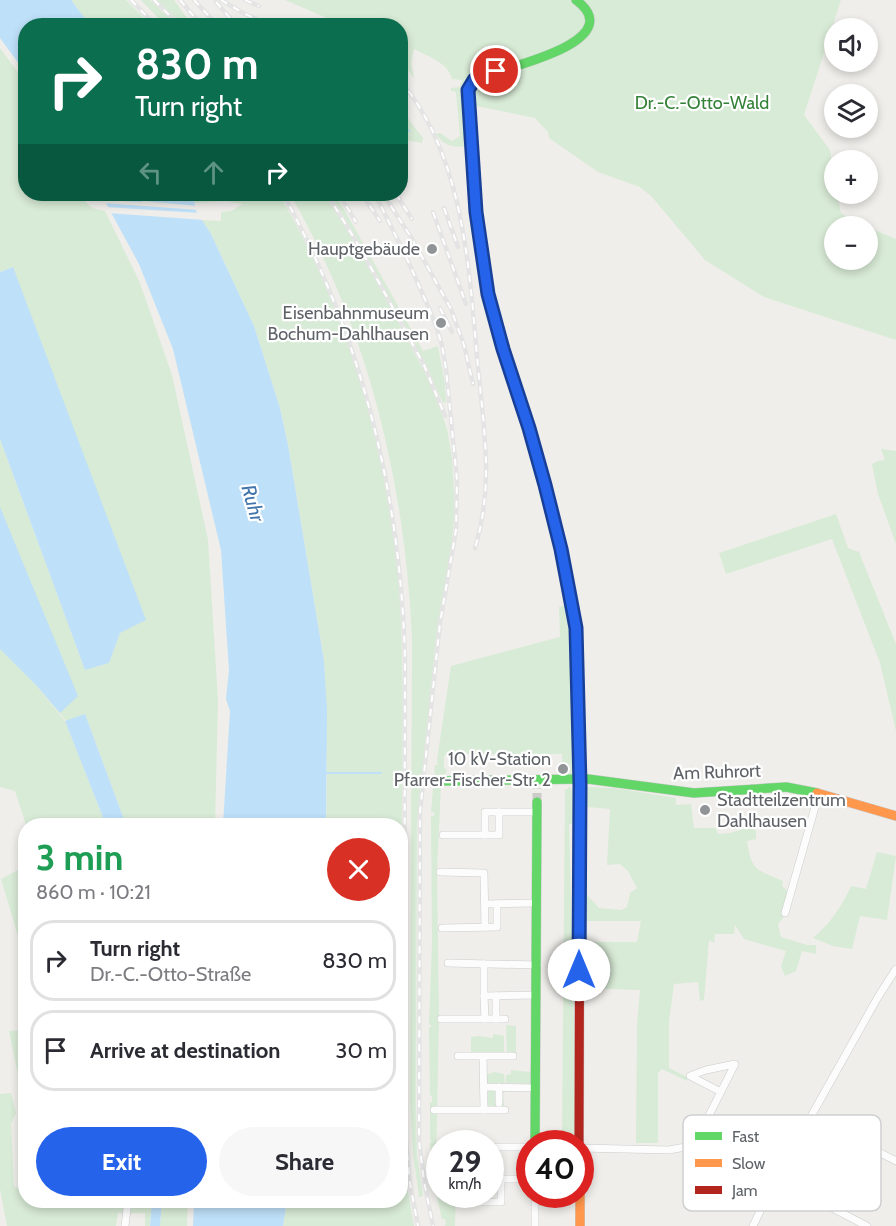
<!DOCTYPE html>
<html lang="en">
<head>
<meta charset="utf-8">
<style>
	body { margin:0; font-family:Cabin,sans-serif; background:#f7f7f7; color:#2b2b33; height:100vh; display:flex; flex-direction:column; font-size:22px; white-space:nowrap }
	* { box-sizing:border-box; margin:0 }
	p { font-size:20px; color:#7c7c81 }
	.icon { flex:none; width:33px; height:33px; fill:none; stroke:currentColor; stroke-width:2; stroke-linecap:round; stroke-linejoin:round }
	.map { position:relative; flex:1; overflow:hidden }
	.drawer { position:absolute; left:18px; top:818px; width:390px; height:390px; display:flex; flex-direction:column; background:#fff; border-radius:24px; box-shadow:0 3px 9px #0003 }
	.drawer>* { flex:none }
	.guide { position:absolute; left:18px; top:18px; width:390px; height:183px; border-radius:24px; box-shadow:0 3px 9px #0003; background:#0b6e4f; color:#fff; overflow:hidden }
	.buttons { position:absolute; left:824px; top:18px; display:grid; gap:12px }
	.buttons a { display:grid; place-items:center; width:54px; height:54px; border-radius:50%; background:#fff; box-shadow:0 3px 9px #0003; font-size:30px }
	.speed { position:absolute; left:426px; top:1130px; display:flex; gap:12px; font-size:30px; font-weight:700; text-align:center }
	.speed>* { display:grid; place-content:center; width:78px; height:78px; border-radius:50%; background:#fff; box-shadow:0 3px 9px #0003; line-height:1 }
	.speed small { font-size:15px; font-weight:400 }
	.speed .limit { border:9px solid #d22; background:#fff; color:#111 }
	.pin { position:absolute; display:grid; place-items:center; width:51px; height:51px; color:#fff; margin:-26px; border:3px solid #fff; border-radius:50%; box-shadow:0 2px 6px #0007 }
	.me { position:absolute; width:66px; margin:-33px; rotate:0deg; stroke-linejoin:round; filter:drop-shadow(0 0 4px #0008) }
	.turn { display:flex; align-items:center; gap:21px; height:126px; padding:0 18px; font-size:27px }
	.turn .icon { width:78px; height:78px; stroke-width:2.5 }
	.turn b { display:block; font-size:42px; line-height:51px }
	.lanes { display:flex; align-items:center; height:57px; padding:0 18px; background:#0003; justify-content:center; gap:30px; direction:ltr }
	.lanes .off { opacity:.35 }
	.round { display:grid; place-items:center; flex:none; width:63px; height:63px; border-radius:32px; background:#f7f7f7 }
	.overview { display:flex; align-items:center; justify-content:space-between; height:102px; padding:0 18px }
	h1 { font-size:36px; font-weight:700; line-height:45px; color:#1e9e55 }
	.cta { display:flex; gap:12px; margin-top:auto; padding:12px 18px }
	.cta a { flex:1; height:69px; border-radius:36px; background:#2563eb; color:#fff; font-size:24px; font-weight:700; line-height:69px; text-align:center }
	.cta a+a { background:#f7f7f7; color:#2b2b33 }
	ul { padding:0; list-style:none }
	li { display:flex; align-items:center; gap:18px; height:81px; margin:0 12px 9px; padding:0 6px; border:3px solid #e1e1e2; border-radius:24px }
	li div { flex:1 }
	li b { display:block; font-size:22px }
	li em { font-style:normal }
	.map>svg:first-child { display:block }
	.green { fill:#d8ebd6; fill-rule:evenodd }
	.water { fill:#bfe0f9 }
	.pier { fill:#efeeea }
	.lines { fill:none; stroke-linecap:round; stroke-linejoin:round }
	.stream { stroke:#bfe0f9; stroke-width:2 }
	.secondary-tunnel { stroke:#cbcbca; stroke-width:9; stroke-dasharray:9 4.5; stroke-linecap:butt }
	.street-casing { stroke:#cbcccc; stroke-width:8 }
	.fast-casing { stroke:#cacacb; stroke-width:10 }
	.slow-casing { stroke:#cacacb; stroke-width:10 }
	.jam-casing { stroke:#cacacb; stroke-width:10 }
	.street { stroke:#fdfcfc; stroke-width:7 }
	.fast { stroke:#63d668; stroke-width:9 }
	.slow { stroke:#ff974d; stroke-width:9 }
	.jam { stroke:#b3261e; stroke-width:9 }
	.rail-casing { stroke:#e4e4e4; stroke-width:4.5 }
	.rail { stroke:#fff; stroke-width:2; stroke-dasharray:7; stroke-linecap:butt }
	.route-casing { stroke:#184099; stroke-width:15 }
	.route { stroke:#2563eb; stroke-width:10 }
	.poi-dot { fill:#919496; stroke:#fff; stroke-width:2 }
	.labels { text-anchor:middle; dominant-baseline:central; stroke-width:4.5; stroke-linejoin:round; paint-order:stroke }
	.park-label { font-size:18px; fill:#348238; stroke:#fff }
	.poi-label { font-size:18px; fill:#5f6368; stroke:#fff; text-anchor:end }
	.street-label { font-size:18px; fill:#5f6368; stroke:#fff }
	.water-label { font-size:20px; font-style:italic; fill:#4174aa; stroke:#fff }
	.key { fill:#fff; stroke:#cfd0d2; stroke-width:1.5 }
	.key-label { font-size:16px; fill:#5f6368 }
</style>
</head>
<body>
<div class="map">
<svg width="896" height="1226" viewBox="0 0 896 1226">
	<rect width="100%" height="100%" fill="#efeeea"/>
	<g class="green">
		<path d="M71 0H126L151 25H90Z"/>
		<path d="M141 0H150L177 25H165Z"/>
		<path d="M157 0H174L192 25H183Z"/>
		<path d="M285 0H841L804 115 830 150 834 175V194H837L841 213 853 221 896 239V340L764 297 705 260 652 197 640 187 598 172 549 138 548 132 535 118 462 103 467 146C454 148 444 146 436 134L440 133 452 141 460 136 456 92 451 91V88L460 87 462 80 452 79C449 63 427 56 414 49L411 62 414 78 401 61 400 26 343 25ZM834 226H867V260H834Z"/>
		<path d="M0 48 25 82 26 194H83C85 206 93 209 105 211L140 283 172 375 208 540 218 700 215 825H126L85 714 68 723 35 684 65 721 106 825H26L15 791 0 787V439L85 670 109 663 120 633 12 267 0 272Z"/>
		<path d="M401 109 423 138 422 143 401 139Z"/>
		<path d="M193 194H279C345 306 391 453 399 584 406 692 401 802 401 910L400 825H326L327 774 324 661 288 445 280 408 254 326 211 234 200 220 221 221V212L231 211 243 204 225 201 195 203Z"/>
		<path d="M290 194H326L327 196 378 284 433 388 447 429 452 457 455 508 451 550 436 639 417 824 416 1105 417 1154 423 1196 419 1197 413 1154 410 1100 412 638C405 482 368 329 290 194Z"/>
		<path d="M330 194H334L344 209 423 351 438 346 445 384 446 402 443 403 426 365 361 245Z"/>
		<path d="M881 449 896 451V544L878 494 872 464 878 461 885 460Z"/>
		<path d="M836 514 848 548 859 552 896 644V731L880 663 832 539 726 574 719 553Z"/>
		<path d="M568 604 572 637 575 776 562 777V754H447L444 756V767L447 771 441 785 437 871 439 1019 436 1162 439 1164 440 1194H456L455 1226H444L446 1225 445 1219H442L434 1184 436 1183 433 1176 430 1143 432 1140H430V1102H432V1096L430 1095 429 1027H431V1025L429 1024 432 944 431 816H434V812H431L435 765H438L437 760 451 666 560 637 559 607Z"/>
		<path d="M569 786C577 794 575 811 576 823L569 824 575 1055 574 1134 562 1135 565 789H568Z"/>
		<path d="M586 787 615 788 676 798V805L691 804 694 828H716L718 834 730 833 752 826 756 831V839L747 841C752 872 756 869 783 881L782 886 789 892 783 918 778 924 781 937 807 945H816V954L802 951 796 971 785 976 781 966 786 951 744 939 735 925 734 934H715L714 943 709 940 704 1000 700 1001 698 982 674 984 669 1021V1068L687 1077V1081L662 1069 658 1073V1143H636L637 1025 640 990 582 988 583 942H637L641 921H587V895L599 908 621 910 627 907 630 893 637 888 628 871 620 864 607 865 610 809 587 807Z"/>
		<path d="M877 852 896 856 887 920 860 916 852 949 833 946 813 938C830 924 842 906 851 886L866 889Z"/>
		<path d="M25 866V943L18 936 1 879Z"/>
		<path d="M506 1025 516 1026V1053H507Z"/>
		<path d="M25 1030H26L25 1077 18 1075 9 1031Z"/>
		<path d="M493 1034 504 1036V1053L471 1052V1037L479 1036 493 1038Z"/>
		<path d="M531 1067 534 1068V1084L506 1083V1075L511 1074V1070L530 1072Z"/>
		<path d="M494 1072 504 1074 505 1085 492 1084 503 1086 505 1092 503 1094 505 1110 488 1107V1084L485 1075Z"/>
		<path d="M11 1093 16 1113 11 1124 14 1187 25 1188 26 1200H152L150 1226H145V1213H118L116 1226H7L0 1189V1094Z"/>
		<path d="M401 1120 402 1156 414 1226H283L287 1200H400Z"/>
		<path d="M162 1200H188L187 1226H160Z"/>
	</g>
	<g class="water">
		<path d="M0 0H71L90 25 26 26 25 72 0 38Z"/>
		<path d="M101 194H193L196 211 211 234 254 326 280 408 288 445 324 661 327 710 326 825H223L230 711 226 699 229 670 221 550 173 349 139 264Z"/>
		<path d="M13 267 146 620 120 633 109 663 85 670 0 439V272Z"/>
		<path d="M0 507 78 696 60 713 36 685 0 649Z"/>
		<path d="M85 714 126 825H106L65 721Z"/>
		<path d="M152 1200H162L160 1226H150Z"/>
		<path d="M194 1200H287L283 1226H193Z"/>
	</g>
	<g class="pier">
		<path d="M101 200 141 202 143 201 198 206 199 210 103 203Z"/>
		<path d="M105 207 200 213 204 220 108 213Z"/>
	</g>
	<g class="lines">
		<g class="stream">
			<path d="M400 124 409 131"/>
			<path d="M193 196 232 198"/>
			<path d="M244 200 251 194"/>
			<path d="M324 773H381"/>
		</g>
		<path class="secondary-tunnel" d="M537 802V788"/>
		<g class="street-casing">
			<g id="street">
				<path d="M443 835H499V812"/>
				<path d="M485 835V812H537"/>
				<path d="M440 872 484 873 485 927"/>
				<path d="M485 904 536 903"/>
				<path d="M785 913 819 793"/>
				<path d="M442 928 497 927V904"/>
				<path d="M448 963 537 965"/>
				<path d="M484 964V996"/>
				<path d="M441 1019H485L484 996 536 995"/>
				<path d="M485 1019H505"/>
				<path d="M496 1019V996"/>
				<path d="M458 1056H513"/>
				<path d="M483 1057 484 1110"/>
				<path d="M484 1087 536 1088"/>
				<path d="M499 1087V1103"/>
				<path d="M434 1110H505"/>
				<path d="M811 1118 896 1161"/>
				<path d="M437 1147H440"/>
				<path d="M490 1147H530"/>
				<path d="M580 1148 669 1150 691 1146 694 1145 735 1064 706 1070 690 1076 721 1092"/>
				<path d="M490 1179H530"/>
				<path d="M776 1179 867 1226"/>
				<path d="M467 1202H481L482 1194"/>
				<path d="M481 1202H501V1179"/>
				<path d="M125 1226 128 1200"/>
				<path d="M535 1226V1194"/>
				<path d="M753 1226 773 1184 878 997 896 969"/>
			</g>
		</g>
		<g class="fast-casing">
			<g id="fast">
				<path d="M493 313 488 294 476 212 469 91 473 83 482 76C506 68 631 41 576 0"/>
				<path d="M439 781 588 779 694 793 786 787 817 793"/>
				<path d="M535 1143 537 802"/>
			</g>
		</g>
		<g class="slow-casing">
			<g id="slow">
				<path d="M493 313 529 428 565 567 576 628 580 781"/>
				<path d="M817 793 896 816"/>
				<path d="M580 1194V1226"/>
			</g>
		</g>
		<g class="jam-casing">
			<path id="jam" d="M579 1143 580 781"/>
		</g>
		<use href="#street" class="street"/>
		<use href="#fast" class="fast"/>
		<use href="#slow" class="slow"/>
		<use href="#jam" class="jam"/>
		<g class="rail-casing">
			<g id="rail">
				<path d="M131 0 156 26"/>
				<path d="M154 0 180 26"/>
				<path d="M180 0 202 26"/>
				<path d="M194 0 218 26"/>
				<path d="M221 0 245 14 273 26"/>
				<path d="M245 0 259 6"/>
				<path d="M216 2 237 26"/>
				<path d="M317 20 329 26"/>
				<path d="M400 80C465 158 469 270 478 367 484 431 494 485 475 548"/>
				<path d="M283 194C362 337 401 496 405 660L404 1121 410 1184 418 1226"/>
				<path d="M327 194 359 246 424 365 445 416"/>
				<path d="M339 194 356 222"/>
				<path d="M362 194 380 221"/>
				<path d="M375 194 409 263 434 320 442 345 446 369 457 480 456 530 440 623 420 812 419 1141 424 1181 433 1226"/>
				<path d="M383 194 411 237 451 309 464 345 473 384"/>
				<path d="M396 194 412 219"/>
				<path d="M444 208 458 247"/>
				<path d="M433 212 466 304"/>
				<path d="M440 308 452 332"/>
			</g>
		</g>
		<use href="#rail" class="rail"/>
	</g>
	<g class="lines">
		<g class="route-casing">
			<path id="route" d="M496 71 474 80 468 90 476 212 488 294 503 349 529 428 545 485 561 549 576 628 580 784 579 970"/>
		</g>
		<use href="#route" class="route"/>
	</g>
	<g class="poi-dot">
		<circle cx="432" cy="249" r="6"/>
		<circle cx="441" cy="323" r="6"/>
		<circle cx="563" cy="769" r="6"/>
		<circle cx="705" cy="810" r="6"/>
	</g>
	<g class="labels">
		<g class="park-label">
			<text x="702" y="103">Dr.-C.-Otto-Wald</text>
		</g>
		<g class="poi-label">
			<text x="420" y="249">Hauptgebäude</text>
			<text x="429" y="313">Eisenbahnmuseum<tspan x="429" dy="21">Bochum-Dahlhausen</tspan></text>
			<text x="551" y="759">10 kV-Station<tspan x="551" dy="21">Pfarrer-Fischer-Str. 2</tspan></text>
			<text x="717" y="800" text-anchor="start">Stadtteilzentrum<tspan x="717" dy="21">Dahlhausen</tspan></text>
		</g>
		<g class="street-label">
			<text transform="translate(717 772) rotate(-2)">Am Ruhrort</text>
		</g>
		<g class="water-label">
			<text transform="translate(253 503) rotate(74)">Ruhr</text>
		</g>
	</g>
	<rect x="683" y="1115" width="198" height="96" rx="9" class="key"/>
	<rect x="695" y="1132" width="27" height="8" fill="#63d668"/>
	<rect x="695" y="1159" width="27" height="8" fill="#ff974d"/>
	<rect x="695" y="1186" width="27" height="8" fill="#b3261e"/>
	<g class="key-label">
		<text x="732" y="1142">Fast</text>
		<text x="732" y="1169">Slow</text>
		<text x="732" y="1196">Jam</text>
	</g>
</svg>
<div class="buttons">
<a><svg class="icon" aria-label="sound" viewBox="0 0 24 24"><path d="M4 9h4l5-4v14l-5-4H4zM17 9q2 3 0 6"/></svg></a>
<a><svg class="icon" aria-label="layers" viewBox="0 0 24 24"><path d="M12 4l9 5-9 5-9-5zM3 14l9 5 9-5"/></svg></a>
<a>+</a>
<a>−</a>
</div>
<div class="speed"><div>29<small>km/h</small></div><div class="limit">40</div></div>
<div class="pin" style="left:496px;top:71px;background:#d93025"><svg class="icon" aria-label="arrive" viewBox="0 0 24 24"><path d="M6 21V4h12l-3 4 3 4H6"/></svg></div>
<svg class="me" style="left:579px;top:970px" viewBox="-20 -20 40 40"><circle r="19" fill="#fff"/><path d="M0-13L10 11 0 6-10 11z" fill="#2563eb"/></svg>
<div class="guide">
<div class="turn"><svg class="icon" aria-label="right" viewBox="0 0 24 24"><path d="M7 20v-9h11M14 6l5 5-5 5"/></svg><div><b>830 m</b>Turn right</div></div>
<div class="lanes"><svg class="icon off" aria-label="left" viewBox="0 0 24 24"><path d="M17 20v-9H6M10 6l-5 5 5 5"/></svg><svg class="icon off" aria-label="ahead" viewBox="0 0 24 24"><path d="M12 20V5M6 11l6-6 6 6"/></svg><svg class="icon" aria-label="right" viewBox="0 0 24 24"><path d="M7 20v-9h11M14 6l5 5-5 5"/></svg></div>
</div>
<section class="drawer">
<div class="overview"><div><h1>3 min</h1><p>860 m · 10:21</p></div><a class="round" style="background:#d93025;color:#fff"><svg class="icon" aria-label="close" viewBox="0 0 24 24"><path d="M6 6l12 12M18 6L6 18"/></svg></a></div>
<ul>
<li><svg class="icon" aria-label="right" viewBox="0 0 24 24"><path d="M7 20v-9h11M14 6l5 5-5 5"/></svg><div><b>Turn right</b><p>Dr.-C.-Otto-Straße</p></div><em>830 m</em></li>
<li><svg class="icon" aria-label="arrive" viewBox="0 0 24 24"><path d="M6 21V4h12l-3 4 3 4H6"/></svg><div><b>Arrive at destination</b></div><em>30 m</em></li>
</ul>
<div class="cta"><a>Exit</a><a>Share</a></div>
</section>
</div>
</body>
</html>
